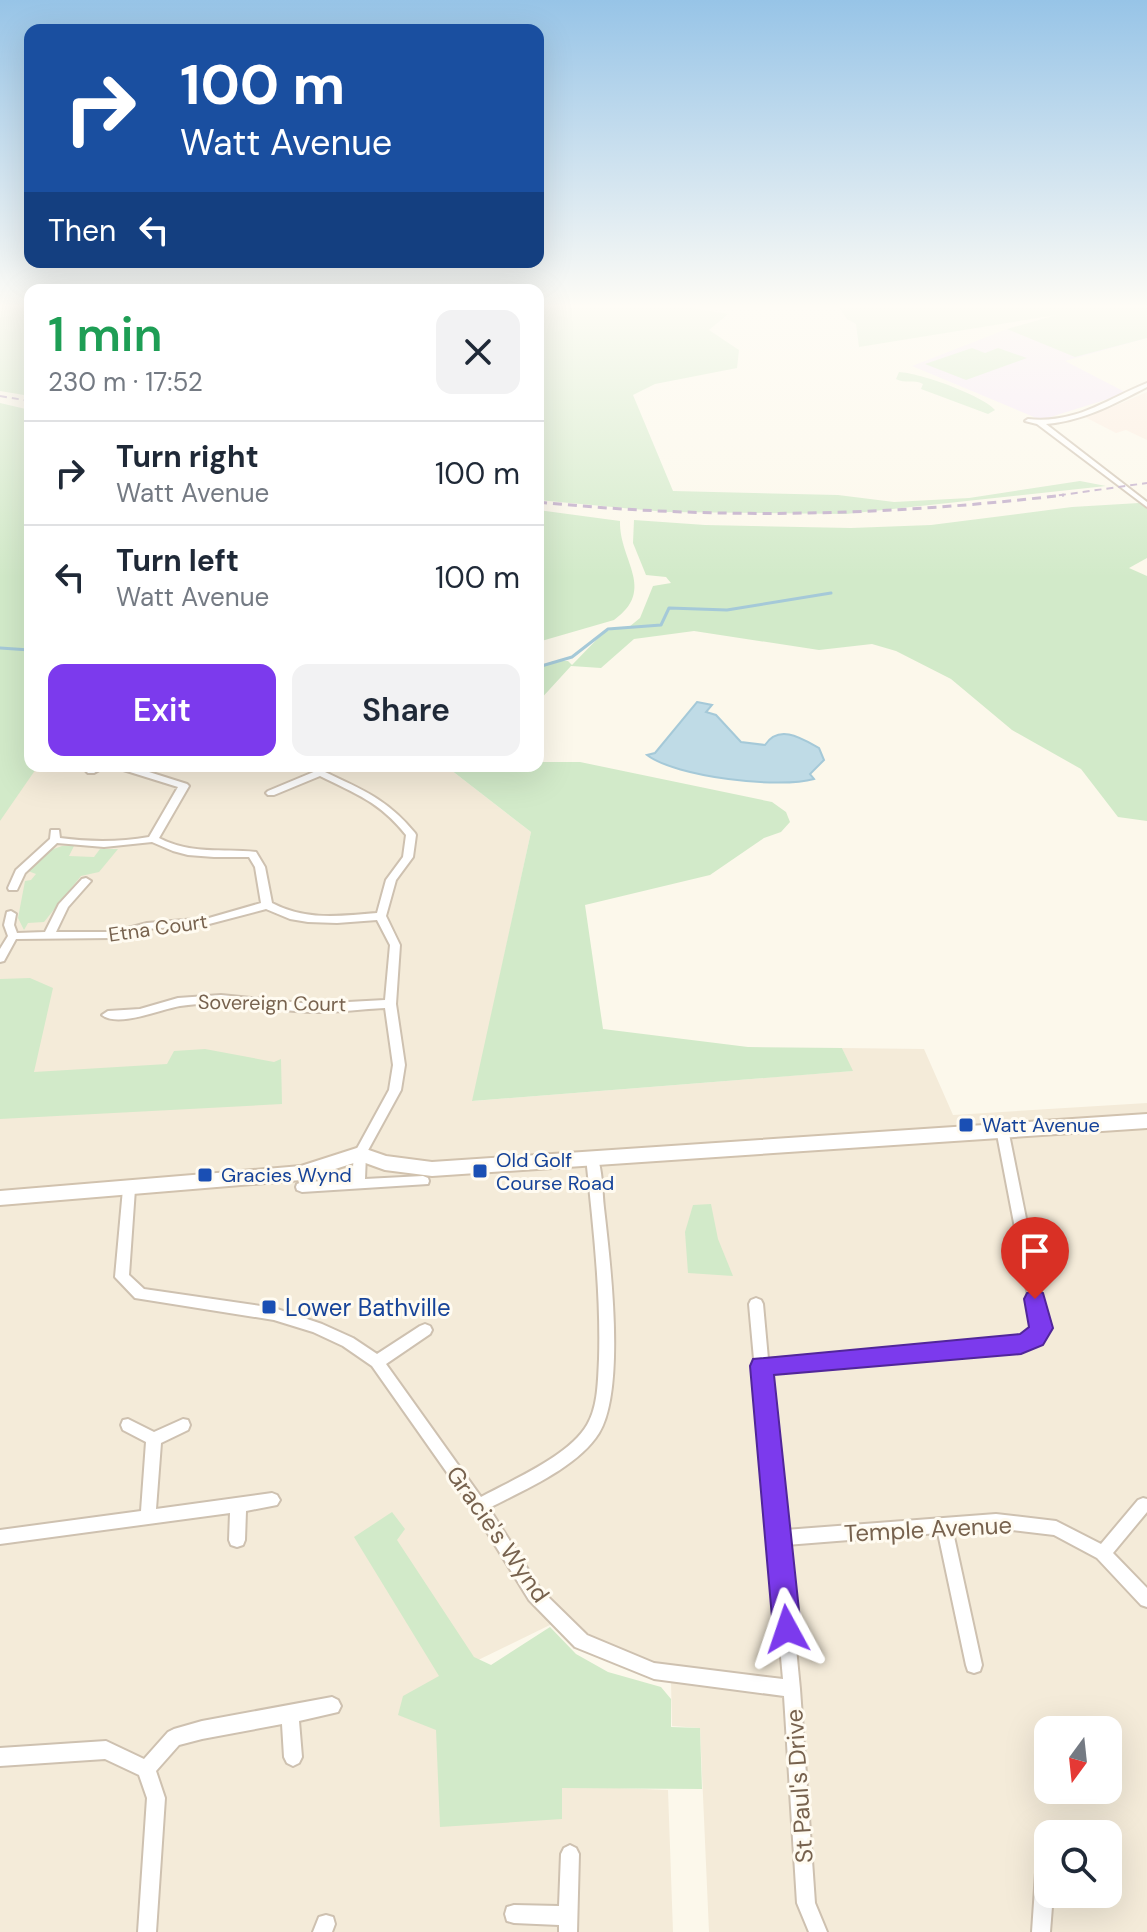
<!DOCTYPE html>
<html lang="en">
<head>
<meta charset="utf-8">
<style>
	body { margin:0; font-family:"DM Sans",sans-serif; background:#f2f2f3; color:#1f2937; height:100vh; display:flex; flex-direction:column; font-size:30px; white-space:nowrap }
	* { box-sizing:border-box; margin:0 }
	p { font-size:26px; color:#747a83 }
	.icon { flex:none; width:44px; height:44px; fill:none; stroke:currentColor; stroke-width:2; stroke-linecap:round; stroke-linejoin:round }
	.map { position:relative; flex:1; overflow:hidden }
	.drawer { position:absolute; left:24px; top:284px; width:520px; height:488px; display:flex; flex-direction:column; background:#fff; border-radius:16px; box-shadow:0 8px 32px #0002 }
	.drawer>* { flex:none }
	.top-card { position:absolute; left:24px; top:24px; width:520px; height:244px; border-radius:16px; box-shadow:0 8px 32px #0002; background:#1a4fa0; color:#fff; overflow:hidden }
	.needle { width:52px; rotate:195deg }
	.controls { position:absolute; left:1034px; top:1716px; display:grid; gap:16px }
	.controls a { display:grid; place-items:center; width:88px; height:88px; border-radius:16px; background:#fff; box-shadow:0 8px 32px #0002; font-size:40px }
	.pin { position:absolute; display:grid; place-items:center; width:68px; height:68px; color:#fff; margin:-82px -34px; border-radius:50% 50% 50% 0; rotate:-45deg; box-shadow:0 0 8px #0007 }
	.pin .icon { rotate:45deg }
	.me { position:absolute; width:88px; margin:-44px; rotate:355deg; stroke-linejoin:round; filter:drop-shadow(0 0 6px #0008) }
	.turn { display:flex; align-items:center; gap:28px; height:168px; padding:0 24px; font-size:36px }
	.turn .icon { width:104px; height:104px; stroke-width:2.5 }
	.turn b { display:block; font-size:56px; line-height:68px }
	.then { display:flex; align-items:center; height:76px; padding:0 24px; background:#0003; gap:16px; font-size:30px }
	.round { display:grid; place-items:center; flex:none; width:84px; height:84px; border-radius:16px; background:#f2f2f3 }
	.head { display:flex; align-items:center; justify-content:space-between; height:136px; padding:0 24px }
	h1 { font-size:48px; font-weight:600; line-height:60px; color:#1e9e55 }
	.cta { display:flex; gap:16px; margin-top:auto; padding:16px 24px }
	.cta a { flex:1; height:92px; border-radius:16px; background:#7c3aed; color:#fff; font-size:32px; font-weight:600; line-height:92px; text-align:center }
	.cta a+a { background:#f2f2f3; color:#1f2937 }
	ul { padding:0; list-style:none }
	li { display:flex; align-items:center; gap:24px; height:104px; padding:0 24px; border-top:2px solid #e0e1e3 }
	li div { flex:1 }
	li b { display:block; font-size:30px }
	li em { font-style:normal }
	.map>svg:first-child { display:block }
	.residential { fill:#f4ebd9; fill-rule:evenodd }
	.commercial { fill:#fcecdf }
	.education { fill:#f5e7f9 }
	.green { fill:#d2eac9 }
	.water { fill:#bfdbe6; stroke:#a5c9d8; stroke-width:2 }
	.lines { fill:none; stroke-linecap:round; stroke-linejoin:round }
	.stream { stroke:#a5c9d8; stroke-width:3 }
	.street-casing { stroke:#cec1b0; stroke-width:4 }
	.secondary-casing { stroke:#d1c2ae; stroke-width:4 }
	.street { fill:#fff; fill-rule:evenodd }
	.secondary { fill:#fff; fill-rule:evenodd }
	.rail-far1 { stroke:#bda8c7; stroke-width:2; stroke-dasharray:7 5; stroke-linecap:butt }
	.rail { stroke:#bda8c7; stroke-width:3; stroke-dasharray:9 6; stroke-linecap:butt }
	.route { fill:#7c3aed; stroke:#51269a; stroke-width:2 }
	.transit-dot { fill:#1a4fb4; stroke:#fffbf1; stroke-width:3 }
	.labels { text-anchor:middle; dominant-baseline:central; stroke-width:6; stroke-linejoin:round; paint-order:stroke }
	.street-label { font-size:20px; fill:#77624e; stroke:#fffbf1 }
	.transit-label { font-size:20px; fill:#164399; stroke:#fffbf1; text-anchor:start }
	.near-transit-label { font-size:24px; fill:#164399; stroke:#fffbf1; text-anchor:start }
	.near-street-label { font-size:24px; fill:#77624e; stroke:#fffbf1 }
</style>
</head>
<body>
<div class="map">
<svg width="1147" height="1932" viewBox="0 0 1147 1932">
	<rect width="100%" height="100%" fill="#fcf8eb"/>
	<path class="residential" d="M0 764 413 766 451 770 531 832 473 1101 852 1071 842 1048 924 1049 953 1115 1147 1103V1932H709L700 1728 672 1726 671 1682 586 1652 554 1623 435 1681 496 1783 668 1790 673 1932H0V1205L25 1203H0ZM1048 1730H1108V1790H1048ZM1048 1834H1108V1894H1048Z"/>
	<path class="commercial" d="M1147 392V440L1126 430 1116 433 1081 415 1110 408Z"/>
	<path class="education" d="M1091 308 1147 338 1065 361 1127 393 1041 420 912 366 1007 329Z"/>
	<g class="green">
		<path d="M0 307H30V396L0 391Z"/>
		<path d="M538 307H686L728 314 709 330 739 350 737 368 655 384 633 395 673 491 838 495 894 502 969 498 1080 481 1106 486 846 514 666 512 538 500Z"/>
		<path d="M839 307H1143L1147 308V338L1075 357 1007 329 1056 315 859 347 856 324 847 319Z"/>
		<path d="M972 348 985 353 998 348 1027 358 966 380 925 364Z"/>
		<path d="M899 372C920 373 982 395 995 410L988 414 921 389 923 384C914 379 905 384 896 379Z"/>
		<path d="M0 403 30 410V726L25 728 30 729V766H38L0 821Z"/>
		<path d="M1139 503 1147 509V558L1129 568 1147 576V821L1118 817 1081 769 1012 730 951 679 896 651 872 644 819 650 694 631 634 639 601 668 571 666 538 702V668L553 661H568L572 665 605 631 629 627 640 618 653 586 671 583 666 577 646 575 633 543 634 520 705 525 851 528 931 525 1072 507Z"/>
		<path d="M538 510 620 521C619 561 657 589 614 620L538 642Z"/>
		<path d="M538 762H580L772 802 786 812 790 822 781 832 764 838 710 875 585 905 603 1029 748 1047 842 1048 853 1071 472 1101 531 832 451 770 450 766H538Z"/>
		<path d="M62 846H74L69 856 94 857 100 849H118L99 872 81 876 44 922 28 923 24 930 18 918 25 881 31 880 36 874 28 871 48 851Z"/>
		<path d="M30 978 53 988 34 1072 167 1064 174 1051 205 1049 274 1062 281 1059 282 1104 0 1119V979Z"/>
		<path d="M711 1204 718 1239 733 1276 688 1273 685 1232 693 1205Z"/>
		<path d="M392 1512 405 1529 397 1540 474 1657 491 1665 550 1627 576 1654 608 1672 661 1687 671 1699V1727L700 1728 702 1789 562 1788V1819L440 1827 436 1730 398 1715 403 1696 439 1676 354 1537Z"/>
	</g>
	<path class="water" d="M697 702 712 705 706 712 716 715 741 742 765 745C779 724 801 738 819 748L824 760 810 774 814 779C779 789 676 777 647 755L655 753Z"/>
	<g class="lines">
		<g class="stream">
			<path d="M0 648 30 650"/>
			<path d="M538 667 572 657 608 629 661 625 669 608 727 610 831 593"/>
		</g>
		<g class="street-casing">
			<g id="street">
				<path d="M1147 383V387C1114 404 1083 421 1046 424L1147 502V507L1037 424 1025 421 1028 419C1076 424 1105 400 1147 383Z"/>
				<path d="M94 766H106L94 773H88L86 771Z"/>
				<path d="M115 766H130L187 784 189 786 159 838C192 855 221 848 256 852L265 867 272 903C306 921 340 916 377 913L386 880 403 857 406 835C380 802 356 794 320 776L274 795H268L266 793 268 791 316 771 319 766H329L325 772C363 790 387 799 415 833L416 835 413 857 396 880 386 916 400 945 396 1004 405 1065 401 1090 366 1154 365 1179 423 1176 428 1178 429 1181 428 1184 302 1192 297 1190 296 1187 297 1184 302 1182 352 1180 354 1154 389 1090 393 1065 385 1008C360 1009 335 1013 310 1012 266 1010 224 999 180 1006 161 1009 118 1028 102 1015L108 1011 140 1009 178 998 221 995 311 1004 385 1000 390 945 377 920 337 923 308 922 290 919 266 909 209 924 147 929 113 938 16 939 4 961 0 962V949L8 936 4 925 7 912 11 911 16 914 14 925 17 933 45 932 59 904 82 879 86 878 91 881 68 907 56 932H113L147 923 209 918 261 903 255 867 249 857H214L188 855 173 851 152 842 104 847 57 843 25 873 17 890H9L8 888 16 870 50 839 51 830H59L60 838C90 842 120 842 149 837L178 787 117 768Z"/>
				<path d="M1002 1124 1006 1126 1008 1129 1048 1328C1040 1343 1036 1345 1021 1350L769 1371 785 1530 996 1514 1056 1521 1101 1544 1138 1500 1143 1498 1147 1499V1512L1113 1553 1147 1588V1607L1141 1605 1097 1558 1054 1535 996 1528 953 1532 982 1665 980 1671 974 1673 968 1671 966 1665 938 1533 786 1545 800 1689 815 1903 827 1932H809L797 1903 784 1696 654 1679 575 1647 529 1600 474 1511 372 1366 343 1346 313 1332 274 1320 135 1298 115 1277 123 1189 124 1186 129 1184 134 1186 135 1189 129 1275 144 1289 274 1308 322 1324 353 1338 377 1354 420 1326 425 1324 430 1326 432 1330 430 1334 386 1364 481 1497C512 1480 569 1456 587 1425 598 1407 598 1380 599 1359 601 1292 593 1224 586 1157L588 1154 592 1152 596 1154C603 1170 602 1191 604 1208 610 1260 626 1389 599 1433 578 1467 524 1490 489 1508L541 1590 587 1635 654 1663 783 1679 749 1304 751 1300 756 1298 761 1300 763 1304 768 1359 1020 1338 1029 1335 1034 1327 996 1129 998 1126Z"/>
				<path d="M128 1419 154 1432 183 1419 188 1420 190 1425 188 1430 161 1443 156 1509 272 1493 277 1495 280 1500 277 1505 246 1511 245 1540 243 1545 237 1547 231 1545 229 1540 230 1513 0 1544V1530L141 1511 146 1442 123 1430 121 1425 123 1420Z"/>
				<path d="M332 1697 338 1700 341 1706 338 1712 299 1721 302 1757 299 1763 293 1766 287 1763 284 1757 282 1724 202 1739 179 1745 156 1771 165 1798 156 1932H138L147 1798 139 1775 105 1759 0 1766V1748L106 1741 144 1759 168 1732 174 1729 202 1721Z"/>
				<path d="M570 1845 576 1848 579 1854 577 1932H559V1925L514 1923 507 1921 505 1914 507 1907 514 1905 559 1906 561 1854 564 1848Z"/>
				<path d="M1046 1849 1048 1850V1894H1053L1050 1932H1032L1037 1858 1040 1852Z"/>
				<path d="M326 1915 333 1917 335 1924 332 1932H313L319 1917Z"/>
			</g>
		</g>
		<g class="secondary-casing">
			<path id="secondary" d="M1147 1114V1128L432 1176 385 1170 360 1161 301 1180 0 1205V1191L301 1166 360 1147 386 1156 432 1162Z"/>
		</g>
		<use href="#street" class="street"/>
		<use href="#secondary" class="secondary"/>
		<g class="rail-far1">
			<path d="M0 396 30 401"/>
			<path d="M1047 497 1147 483"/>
		</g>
		<path class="rail" d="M538 502C715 520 888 516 1064 495"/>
	</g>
	<linearGradient id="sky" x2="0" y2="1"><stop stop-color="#97c4e7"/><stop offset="0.53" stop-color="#fefcf6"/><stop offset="1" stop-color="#fefcf6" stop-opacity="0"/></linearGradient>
	<rect width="1147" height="578" fill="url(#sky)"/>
	<path class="route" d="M1035 1290 1043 1293 1053 1328 1043 1345 1021 1354 774 1375 801 1629 797 1638 787 1642 777 1638 773 1629 750 1366 753 1359 1020 1334 1029 1327 1024 1299 1027 1293Z"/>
	<g class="transit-dot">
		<rect x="958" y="1117" width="16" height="16" rx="4"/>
		<rect x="472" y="1163" width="16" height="16" rx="4"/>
		<rect x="197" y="1167" width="16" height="16" rx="4"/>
		<rect x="261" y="1299" width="16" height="16" rx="4"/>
	</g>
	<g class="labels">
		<g class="street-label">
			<text transform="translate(158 928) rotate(-8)">Etna Court</text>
			<text transform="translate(272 1003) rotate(1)">Sovereign Court</text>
		</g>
		<g class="transit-label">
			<text x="982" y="1125">Watt Avenue</text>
			<text x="496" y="1160">Old Golf<tspan x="496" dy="23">Course Road</tspan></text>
			<text x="221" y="1175">Gracies Wynd</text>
		</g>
		<g class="near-transit-label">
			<text x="285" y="1307">Lower Bathville</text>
		</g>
		<g class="near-street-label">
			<text transform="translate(928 1529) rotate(-3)">Temple Avenue</text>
			<text transform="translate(498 1534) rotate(55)">Gracie's Wynd</text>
			<text transform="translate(799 1786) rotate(-94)">St Paul's Drive</text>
		</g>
	</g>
</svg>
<div class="controls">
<a><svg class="needle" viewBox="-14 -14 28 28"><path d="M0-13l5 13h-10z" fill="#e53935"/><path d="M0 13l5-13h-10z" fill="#747a83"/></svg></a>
<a><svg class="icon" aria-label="search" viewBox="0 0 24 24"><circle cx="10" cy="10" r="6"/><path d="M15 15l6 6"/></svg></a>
</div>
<div class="pin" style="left:1035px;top:1299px;background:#d93025"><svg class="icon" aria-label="arrive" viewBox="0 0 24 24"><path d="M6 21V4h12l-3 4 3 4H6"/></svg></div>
<svg class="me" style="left:787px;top:1629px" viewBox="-20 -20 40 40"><path d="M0-17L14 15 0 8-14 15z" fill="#7c3aed" stroke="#fff" stroke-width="4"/></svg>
<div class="top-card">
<div class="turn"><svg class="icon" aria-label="right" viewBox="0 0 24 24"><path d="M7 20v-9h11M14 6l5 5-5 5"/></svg><div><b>100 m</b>Watt Avenue</div></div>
<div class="then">Then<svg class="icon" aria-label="left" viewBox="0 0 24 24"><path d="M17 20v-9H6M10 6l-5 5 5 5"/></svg></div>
</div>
<section class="drawer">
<div class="head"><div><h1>1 min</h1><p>230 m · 17:52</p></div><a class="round"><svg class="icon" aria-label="close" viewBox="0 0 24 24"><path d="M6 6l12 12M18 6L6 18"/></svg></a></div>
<ul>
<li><svg class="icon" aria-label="right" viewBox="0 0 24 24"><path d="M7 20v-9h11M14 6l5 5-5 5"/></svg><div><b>Turn right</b><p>Watt Avenue</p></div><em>100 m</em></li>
<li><svg class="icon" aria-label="left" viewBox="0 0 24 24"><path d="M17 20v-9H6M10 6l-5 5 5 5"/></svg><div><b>Turn left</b><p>Watt Avenue</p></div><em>100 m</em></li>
</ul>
<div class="cta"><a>Exit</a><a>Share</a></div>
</section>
</div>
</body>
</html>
